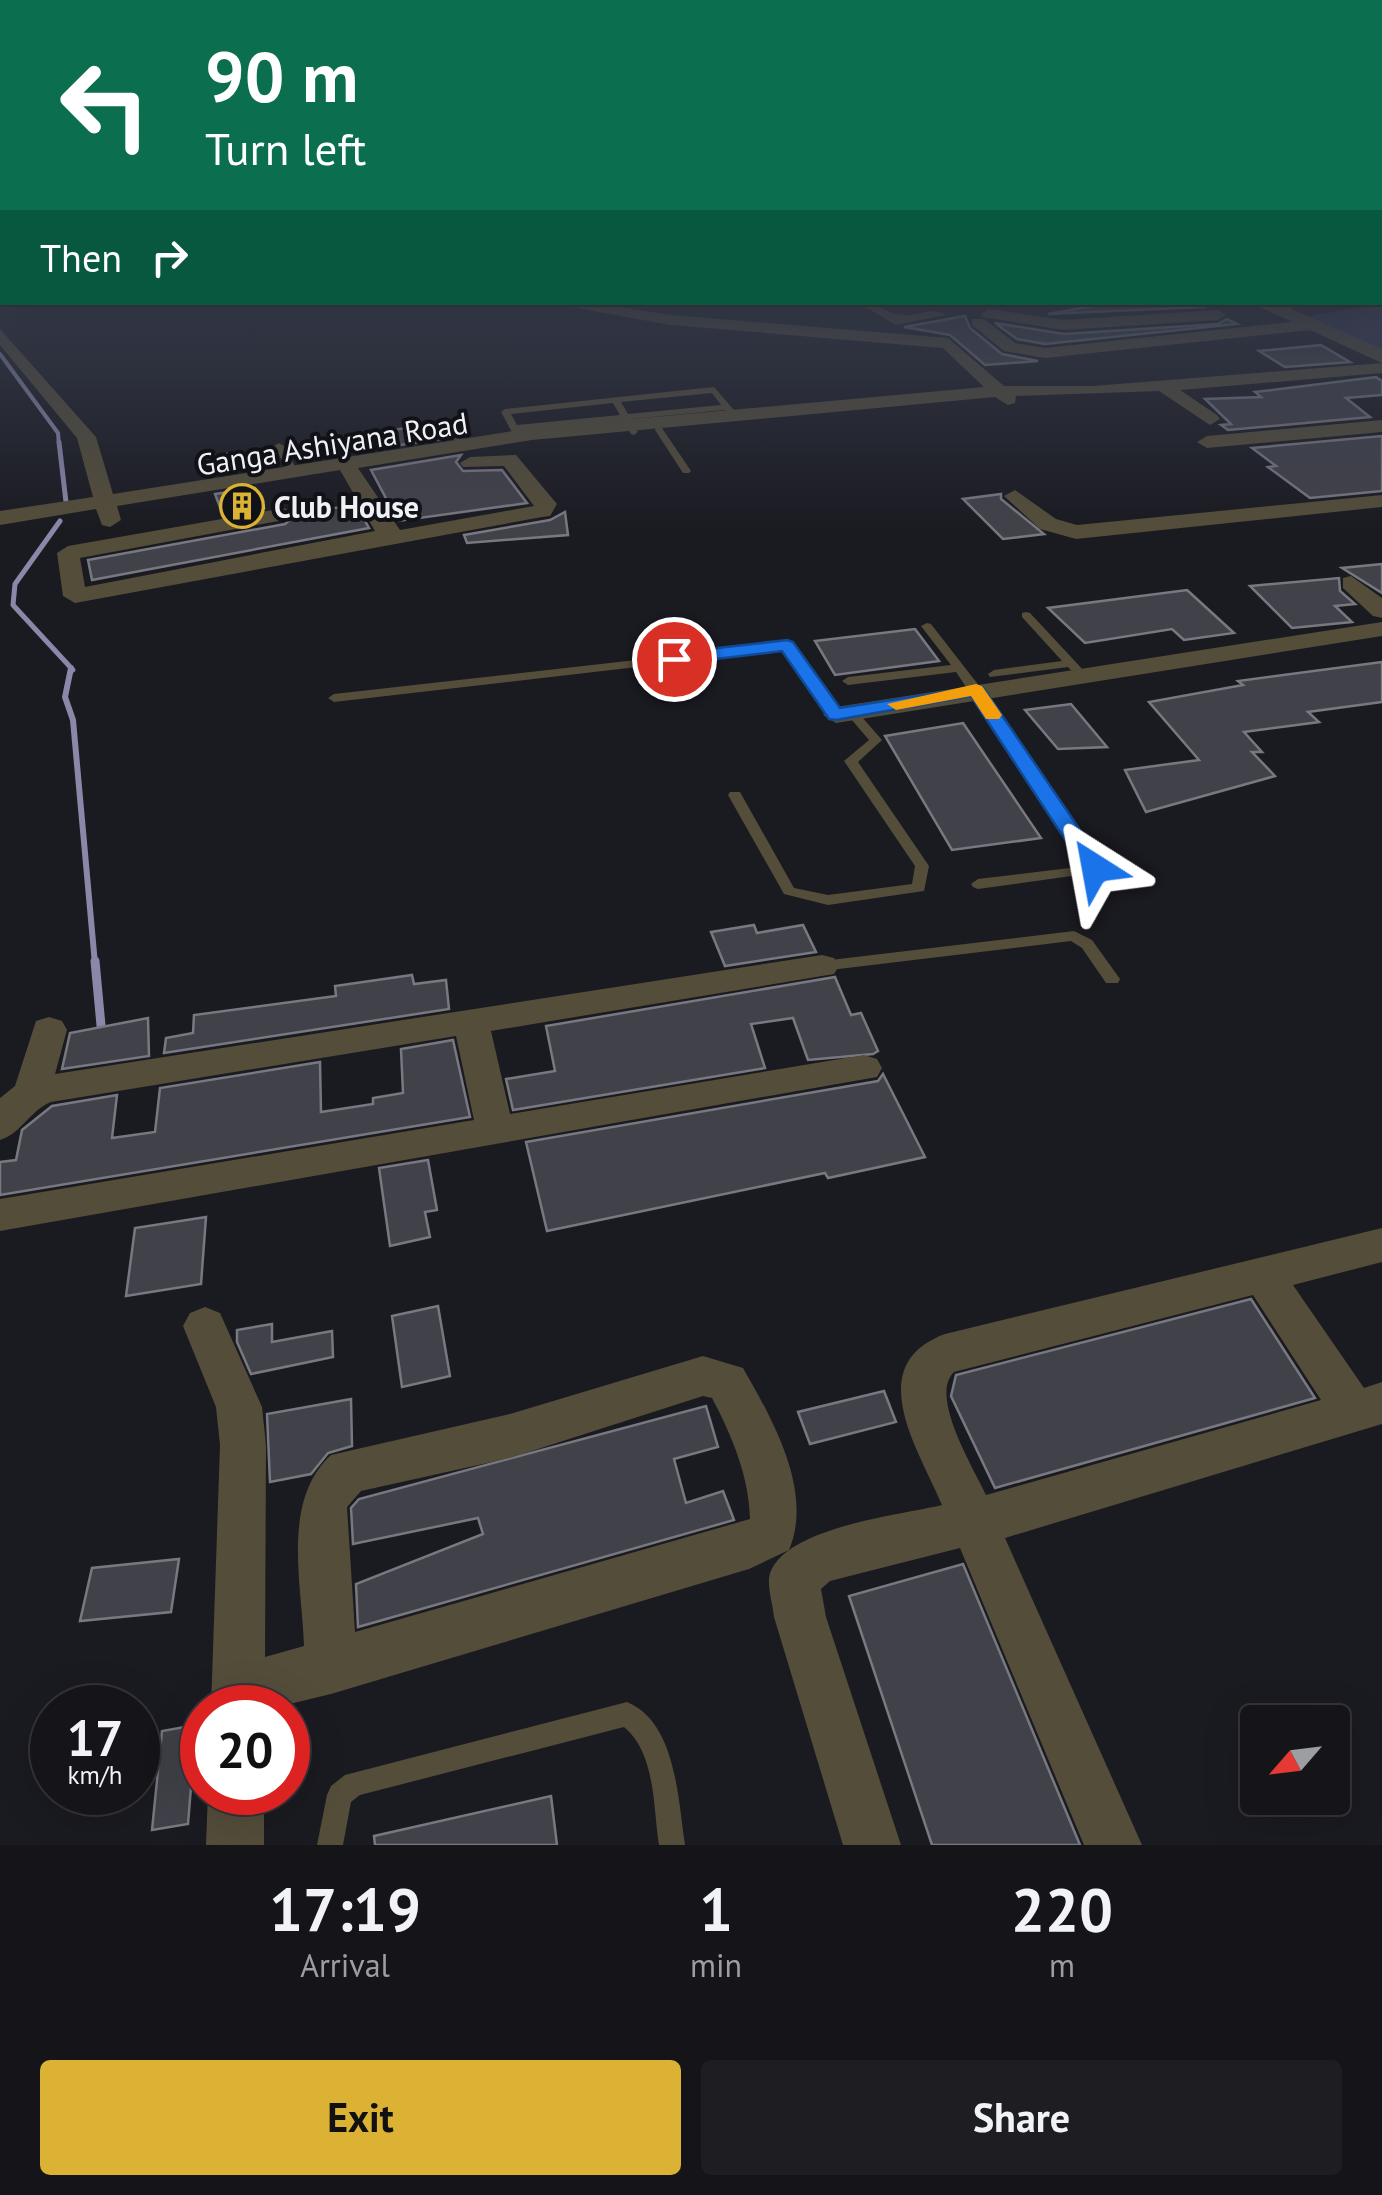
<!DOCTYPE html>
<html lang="en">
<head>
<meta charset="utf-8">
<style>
	body { margin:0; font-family:"PT Sans",sans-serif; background:#1d1d22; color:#f1f3f6; height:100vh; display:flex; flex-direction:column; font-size:38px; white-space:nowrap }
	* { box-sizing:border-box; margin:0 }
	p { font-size:32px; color:#9d9ea2 }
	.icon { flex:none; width:55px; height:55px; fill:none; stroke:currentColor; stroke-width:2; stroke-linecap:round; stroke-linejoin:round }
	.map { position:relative; height:1845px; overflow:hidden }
	.side { display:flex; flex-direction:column; background:#141419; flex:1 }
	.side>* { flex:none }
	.banner { position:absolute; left:0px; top:0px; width:1382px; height:305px; box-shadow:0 10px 40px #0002,0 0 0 2px #333338; background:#0b6e4f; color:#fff; overflow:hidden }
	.needle { width:65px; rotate:242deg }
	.controls { position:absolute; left:1240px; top:1705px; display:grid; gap:20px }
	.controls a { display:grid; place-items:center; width:110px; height:110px; border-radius:10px; background:#141419; box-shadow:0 10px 40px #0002,0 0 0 2px #333338; font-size:50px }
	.speed { position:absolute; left:30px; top:1685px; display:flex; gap:20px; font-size:50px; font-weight:700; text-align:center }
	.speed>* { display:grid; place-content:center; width:130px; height:130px; border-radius:50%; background:#141419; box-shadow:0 10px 40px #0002,0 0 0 2px #333338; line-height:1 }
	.speed small { font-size:25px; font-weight:400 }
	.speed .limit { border:15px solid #d22; background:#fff; color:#111 }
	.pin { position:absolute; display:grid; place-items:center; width:85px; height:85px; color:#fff; margin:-42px; border:5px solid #fff; border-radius:50%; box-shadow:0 2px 10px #0007 }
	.me { position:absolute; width:110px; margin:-55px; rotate:326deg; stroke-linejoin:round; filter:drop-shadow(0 0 8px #0008) }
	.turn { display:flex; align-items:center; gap:35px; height:210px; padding:0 40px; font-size:45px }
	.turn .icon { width:130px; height:130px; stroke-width:2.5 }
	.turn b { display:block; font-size:70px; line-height:85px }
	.then { display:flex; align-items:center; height:95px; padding:0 40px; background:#0003; gap:20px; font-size:38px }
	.eta { display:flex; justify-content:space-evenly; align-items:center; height:170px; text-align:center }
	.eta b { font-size:60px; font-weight:700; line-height:70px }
	.action { display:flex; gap:20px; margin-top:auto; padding:20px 40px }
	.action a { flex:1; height:115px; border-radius:10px; background:#dbb233; color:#111; font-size:40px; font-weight:700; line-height:115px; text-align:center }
	.action a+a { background:#1d1d22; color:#f1f3f6 }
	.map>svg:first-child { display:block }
	.green { fill:#383756 }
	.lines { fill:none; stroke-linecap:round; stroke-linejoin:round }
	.stream-far3 { stroke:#8988a9; stroke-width:4 }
	.stream-far2 { stroke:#8988a9; stroke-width:5 }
	.stream-far1 { stroke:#8988a9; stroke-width:6 }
	.stream { stroke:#8988a9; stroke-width:9 }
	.building { fill:#414149; stroke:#787881; stroke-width:2.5 }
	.service { fill:#544d3a; fill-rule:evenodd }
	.minor { fill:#544d3a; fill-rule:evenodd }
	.tertiary { fill:#544d3a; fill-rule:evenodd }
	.route { fill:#1a73e8; stroke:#114b97; stroke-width:2.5 }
	.slow { fill:#f59e0b }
	.labels { text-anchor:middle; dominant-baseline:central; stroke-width:8; stroke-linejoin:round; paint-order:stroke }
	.far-street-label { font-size:30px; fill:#f0f0f5; stroke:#111118 }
	.far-poi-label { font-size:30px; font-weight:bold; fill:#f0f0f5; stroke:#111118; text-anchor:start }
</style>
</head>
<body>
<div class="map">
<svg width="1382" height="1845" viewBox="0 0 1382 1845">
	<rect width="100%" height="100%" fill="#1a1a21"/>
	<path class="green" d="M1382 303V351L1305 317Z"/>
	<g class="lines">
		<path class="stream-far3" d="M0 354 58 433 59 445"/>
		<g class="stream-far2">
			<path d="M59 442 66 502"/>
			<path d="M60 521 15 584 13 605 73 670"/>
		</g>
		<path class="stream-far1" d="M71 668 65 697 73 720 95 964"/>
		<path class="stream" d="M95 961 102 1036"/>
	</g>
	<g class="building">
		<path d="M1116 302H1194L1203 307 1048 314Z"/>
		<path d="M965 316 970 328 1002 354 1038 361 985 365 950 335 904 327Z"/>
		<path d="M1227 319 1237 324 1045 344 1017 339 995 323 1064 334 1218 324Z"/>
		<path d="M1321 345 1350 362 1285 367 1259 351Z"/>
		<path d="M1376 377 1382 381V395L1346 398 1370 417 1228 430 1221 425 1231 424 1205 399 1261 397 1255 392Z"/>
		<path d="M436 423 448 438 359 451 350 437Z"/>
		<path d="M1382 436V491L1310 498 1268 467 1276 466 1252 448Z"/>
		<path d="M240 452 247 469 208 475 202 458Z"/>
		<path d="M461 455 456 462 463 471 502 470 527 503 398 521 371 470Z"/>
		<path d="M255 488 264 508 223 515 215 494Z"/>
		<path d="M1001 494V499L1044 534 1003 539 963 499Z"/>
		<path d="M356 505 369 528 92 580 88 560 285 524 298 513Z"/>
		<path d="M565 512 568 535 467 543 464 535 550 520Z"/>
		<path d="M1382 564V593L1342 568Z"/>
		<path d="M1339 578 1340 591 1355 604 1335 606 1352 622 1292 628 1250 586Z"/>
		<path d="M1187 590 1234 633 1184 640 1172 629 1085 643 1048 608Z"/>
		<path d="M915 629 939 661 835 675 815 641Z"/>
		<path d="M1382 662V702L1308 712 1319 722 1244 732 1262 752H1252L1275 776 1146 812 1125 770 1199 760 1149 702 1243 685 1238 681Z"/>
		<path d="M1071 704 1107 747 1058 749 1025 710Z"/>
		<path d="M963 723 1041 838 952 850 885 736Z"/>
		<path d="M754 925 757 933 803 925 816 952 725 966 711 932Z"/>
		<path d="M412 975 414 984 446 980 449 1009 164 1053 166 1038 193 1033 194 1015 336 996 335 986Z"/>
		<path d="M835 977 851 1015 861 1013 878 1051 873 1054 808 1060 793 1018 751 1024 765 1068 513 1110 506 1079 555 1071 546 1026Z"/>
		<path d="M148 1018 149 1056 62 1069 70 1033Z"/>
		<path d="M453 1040 470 1117 0 1195V1162L16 1160 22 1130 52 1106 117 1095 112 1138 155 1132 160 1088 320 1062 321 1112 373 1104V1098L403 1093 401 1049Z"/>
		<path d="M883 1074 925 1157 828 1178 825 1173 547 1231 526 1142 878 1081Z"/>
		<path d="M428 1160 437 1210 425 1212 430 1237 390 1246 379 1168Z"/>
		<path d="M206 1217 201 1284 126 1296 135 1228Z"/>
		<path d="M1251 1299 1315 1398 995 1488 951 1396 956 1375Z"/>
		<path d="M438 1306 450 1376 402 1387 392 1316Z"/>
		<path d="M272 1324V1342L332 1331 333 1357 251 1374 237 1342V1330Z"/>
		<path d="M884 1391 896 1422 810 1444 798 1412Z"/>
		<path d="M351 1399 352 1446 328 1453 311 1474 270 1482 267 1414Z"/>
		<path d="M706 1406 718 1447 674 1459 686 1503 723 1491 734 1520 358 1627 356 1584 483 1534 478 1518 353 1544 351 1508 359 1499Z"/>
		<path d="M179 1559 171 1612 80 1621 92 1568Z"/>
		<path d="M963 1564 1080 1845H932L849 1596Z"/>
		<path d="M196 1725 188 1824 152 1830 162 1731Z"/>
		<path d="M551 1796 557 1845H375L374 1836Z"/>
	</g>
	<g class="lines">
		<g class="service">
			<path d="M714 387 734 410V414H728L725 410 631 419 638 432 634 435 631 434 623 420 520 430 524 436 519 439 514 436 501 412 505 409ZM712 393 721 405 628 414 621 402ZM613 403 620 415 517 425 511 414Z"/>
			<path d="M442 420H448L466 442V446H460L442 424Z"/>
			<path d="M656 428H662L691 471 689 473H683L655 430Z"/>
			<path d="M279 443 284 446 297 470 295 472 287 470 274 446Z"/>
			<path d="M1026 612 1030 613 1086 673 1084 676H1076L1068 667 990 677 988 674 994 670 1062 661 1022 617V613Z"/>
			<path d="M927 623 931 624 980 687 1102 869 1100 872 978 889 973 887 971 884 978 879 1086 866 956 672 848 685 842 681 848 677 951 665 921 626Z"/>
			<path d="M787 643 791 644 840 712V718H832L784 650 334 702 328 698 334 694Z"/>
			<path d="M851 708 855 709 882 740 858 762 929 866 924 891 828 905 784 894 728 795 730 792H740L794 888 828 895 912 884 915 866 844 761 869 740 845 712Z"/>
			<path d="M1074 931 1092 940 1120 979 1118 983H1106L1082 948 1071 941 822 971 814 966 822 961Z"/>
			<path d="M627 1702C676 1722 678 1799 685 1845H659C653 1808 656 1753 624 1727L360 1795 351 1802 343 1845H317L327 1795 331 1786 345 1775Z"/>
		</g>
		<g class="minor">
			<path d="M1380 276 1382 277V287L1380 286Z"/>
			<path d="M544 302H587L671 315 948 338 1004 386H1093L1382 363V373L1180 390 1217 415 1220 419 1210 425 1159 391 1016 396 1015 403 1008 405 995 397 532 440 358 468 400 530 534 506 504 466 463 467 460 463 470 457 516 455 557 504 550 516 542 517 75 603 63 596 57 553 68 546 284 508 295 514 284 520 80 558 85 587 375 531 340 470 117 506 121 520 110 527 102 525 96 509 0 525V511L93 497 77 438 0 345V329L96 437 113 494 532 428 984 387 943 348 671 325Z"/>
			<path d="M858 302C876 302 882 311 897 314 914 319 931 305 946 315L895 325Z"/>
			<path d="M1275 302H1309L1280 311 1272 306Z"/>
			<path d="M989 309 1064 320 1218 310 1226 315 1218 320 1064 330 983 317 981 314Z"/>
			<path d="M972 319H984L1015 343 1045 348 1311 320 1319 325 1311 330 1045 358 1004 351 972 325Z"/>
			<path d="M1382 420V432L1207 448 1197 442 1207 436Z"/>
			<path d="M1015 490 1056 519 1077 525 1382 495V507L1076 539 1040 529 1004 496Z"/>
			<path d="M1351 576 1382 598V618L1373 616 1343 588V578Z"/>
			<path d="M1382 622V636L836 723 823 715 836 707Z"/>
			<path d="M822 955 834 958 839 966 834 974 491 1031 510 1114 864 1055 877 1059 882 1068 877 1077 0 1231V1199L474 1120 456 1036 51 1102C29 1111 22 1133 0 1140V1098L15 1086 36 1021 49 1017 62 1021 67 1030 55 1074Z"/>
			<path d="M1382 1228V1262L1293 1285 1364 1388 1382 1382V1424L1005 1538 1142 1845H1084L960 1548 830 1581 821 1589 826 1617 901 1845H843L774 1617C773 1606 768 1590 769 1578 777 1528 901 1515 942 1505 919 1450 861 1365 945 1334ZM1253 1295 1321 1400 986 1495C973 1467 929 1396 954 1372Z"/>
			<path d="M205 1307 220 1313 262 1407 266 1445 265 1657 304 1646C302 1584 281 1501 331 1455L510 1414 703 1356 743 1368C772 1419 814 1491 789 1550L749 1569 331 1694 273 1708H211L220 1445 216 1407 183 1326 190 1313ZM703 1396 712 1398C732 1436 749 1476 750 1519L355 1632 347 1507 361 1491 510 1458Z"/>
			<path d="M208 1792H264V1845H206Z"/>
		</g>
		<path class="tertiary" d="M1249 302H1276L1382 349V363Z"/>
	</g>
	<linearGradient id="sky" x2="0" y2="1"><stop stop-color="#0e0e12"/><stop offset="0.51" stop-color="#383e4e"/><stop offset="1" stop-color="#383e4e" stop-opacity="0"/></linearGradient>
	<rect width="1382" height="530" fill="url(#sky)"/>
	<path class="route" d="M787 640 793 642 840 708 982 686 1106 868 1102 873H1087L971 696 836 720 829 719 782 651 674 664 665 659 674 653Z"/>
	<path class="slow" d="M976 684 982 686 1002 715 999 719H986L971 696 896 710 887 704Z"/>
	<defs>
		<g id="building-ring" transform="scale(2.25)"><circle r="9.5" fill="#111118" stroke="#dbb233" stroke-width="1.5"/><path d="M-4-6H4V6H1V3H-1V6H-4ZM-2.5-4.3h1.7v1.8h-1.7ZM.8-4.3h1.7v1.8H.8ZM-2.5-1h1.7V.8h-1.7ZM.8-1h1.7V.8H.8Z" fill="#dbb233"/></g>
	</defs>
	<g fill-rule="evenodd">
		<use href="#building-ring" x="242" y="506"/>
	</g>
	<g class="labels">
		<g class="far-street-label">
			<text transform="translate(332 443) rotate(-9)">Ganga Ashiyana Road</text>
		</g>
		<g class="far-poi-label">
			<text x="274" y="506">Club House</text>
		</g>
	</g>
</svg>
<div class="controls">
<a><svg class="needle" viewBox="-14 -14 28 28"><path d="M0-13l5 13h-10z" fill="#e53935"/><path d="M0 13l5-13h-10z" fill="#9d9ea2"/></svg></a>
</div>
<div class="speed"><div>17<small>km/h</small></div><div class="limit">20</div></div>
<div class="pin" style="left:674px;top:659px;background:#d93025"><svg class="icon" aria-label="arrive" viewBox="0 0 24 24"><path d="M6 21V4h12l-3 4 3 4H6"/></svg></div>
<svg class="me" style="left:1095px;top:868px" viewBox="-20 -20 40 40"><path d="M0-17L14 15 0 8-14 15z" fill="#1a73e8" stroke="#fff" stroke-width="4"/></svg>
<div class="banner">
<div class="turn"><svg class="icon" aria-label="left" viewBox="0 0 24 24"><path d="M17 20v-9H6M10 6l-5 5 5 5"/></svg><div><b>90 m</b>Turn left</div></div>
<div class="then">Then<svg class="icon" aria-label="right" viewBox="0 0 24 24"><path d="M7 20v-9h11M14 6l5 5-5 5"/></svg></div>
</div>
</div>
<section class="side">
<div class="eta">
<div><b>17:19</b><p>Arrival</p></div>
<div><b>1</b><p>min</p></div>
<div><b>220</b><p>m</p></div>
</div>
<div class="action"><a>Exit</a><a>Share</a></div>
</section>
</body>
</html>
